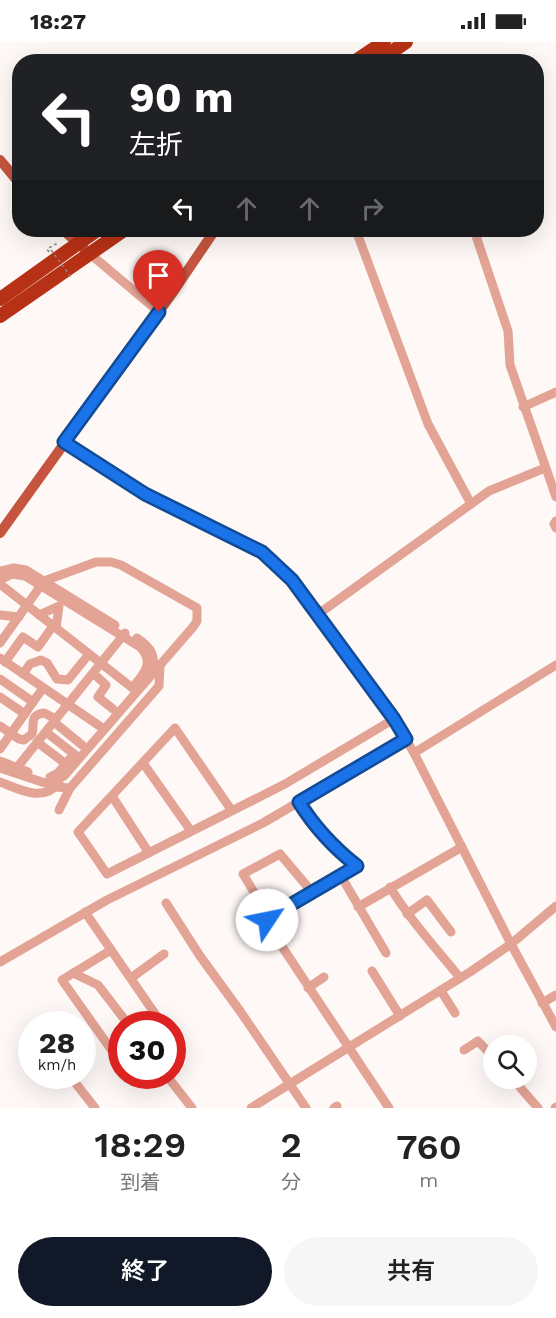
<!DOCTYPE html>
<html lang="ja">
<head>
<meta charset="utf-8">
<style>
	body { margin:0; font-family:"Work Sans","Noto Sans JP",sans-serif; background:#f6f6f6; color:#222; height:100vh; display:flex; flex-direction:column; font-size:22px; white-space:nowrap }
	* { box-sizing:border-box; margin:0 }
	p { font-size:20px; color:#767676 }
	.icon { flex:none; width:33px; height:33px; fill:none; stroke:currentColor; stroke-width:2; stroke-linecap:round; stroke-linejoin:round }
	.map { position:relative; height:1066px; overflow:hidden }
	.side { display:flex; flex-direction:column; background:#fff; flex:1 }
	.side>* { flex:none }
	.guide { position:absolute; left:12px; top:12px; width:532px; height:183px; border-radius:24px; box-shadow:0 6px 24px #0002; background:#202124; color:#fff; overflow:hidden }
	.fabs { position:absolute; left:483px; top:993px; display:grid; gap:12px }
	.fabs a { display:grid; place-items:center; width:54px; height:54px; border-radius:50%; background:#fff; box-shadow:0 6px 24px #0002; font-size:30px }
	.speed { position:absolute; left:18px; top:969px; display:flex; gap:12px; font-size:30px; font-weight:700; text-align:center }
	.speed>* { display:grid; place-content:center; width:78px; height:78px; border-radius:50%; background:#fff; box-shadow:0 6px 24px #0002; line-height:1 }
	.speed small { font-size:15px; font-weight:400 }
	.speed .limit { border:9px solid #d22; background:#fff; color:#111 }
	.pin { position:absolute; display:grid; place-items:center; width:51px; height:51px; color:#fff; margin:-62px -26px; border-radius:50% 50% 50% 0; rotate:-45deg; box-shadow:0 0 6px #0007 }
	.pin .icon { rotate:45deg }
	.me { position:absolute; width:66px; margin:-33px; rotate:56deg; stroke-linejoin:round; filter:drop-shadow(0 0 4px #0008) }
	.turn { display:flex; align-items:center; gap:21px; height:126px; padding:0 18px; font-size:27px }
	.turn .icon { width:78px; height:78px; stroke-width:2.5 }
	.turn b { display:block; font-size:42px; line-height:51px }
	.lanes { display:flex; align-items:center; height:57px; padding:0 18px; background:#0003; justify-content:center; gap:30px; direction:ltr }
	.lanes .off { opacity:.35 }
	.eta { display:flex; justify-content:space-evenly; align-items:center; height:102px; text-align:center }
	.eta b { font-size:36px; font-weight:600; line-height:42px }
	.button { display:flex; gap:12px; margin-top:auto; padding:12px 18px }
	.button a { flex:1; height:69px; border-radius:36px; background:#111827; color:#fff; font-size:24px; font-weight:600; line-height:69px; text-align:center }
	.button a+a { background:#f6f6f6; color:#222 }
	.status { display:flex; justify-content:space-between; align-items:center; height:42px; padding:0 30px; background:#fff; direction:ltr }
	.status svg { height:16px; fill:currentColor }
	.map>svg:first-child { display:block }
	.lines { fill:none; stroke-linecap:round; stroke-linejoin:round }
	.path { stroke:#8d8582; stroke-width:1.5; stroke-dasharray:3 3; stroke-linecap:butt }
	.minor { stroke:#e3a395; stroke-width:9 }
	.major { stroke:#c5553e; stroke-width:10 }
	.highway { stroke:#b73116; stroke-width:14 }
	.path-bridge { stroke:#8d8582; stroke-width:1.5; stroke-dasharray:3 3; stroke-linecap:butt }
	.route-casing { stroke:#114b97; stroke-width:15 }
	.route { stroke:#1a73e8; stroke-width:10 }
</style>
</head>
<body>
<div class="status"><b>18:27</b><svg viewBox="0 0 49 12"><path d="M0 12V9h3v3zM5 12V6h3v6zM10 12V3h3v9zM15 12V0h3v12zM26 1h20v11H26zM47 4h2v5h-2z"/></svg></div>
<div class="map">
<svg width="556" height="1066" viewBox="0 0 556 1066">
	<rect width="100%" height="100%" fill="#fef8f6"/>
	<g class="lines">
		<path class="path" d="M49 210 47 207 56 202V204"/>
		<g class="minor">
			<path d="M353 188 357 191 428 382 471 462"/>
			<path d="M474 188 508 289 510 323 556 455"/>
			<path d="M89 211 159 270"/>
			<path d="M523 365 556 350"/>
			<path d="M64 400 145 452 262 510 292 538 394 677 414 711 511 902 556 985"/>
			<path d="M556 479 554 482 556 486"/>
			<path d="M0 529 14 526 26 528 115 583"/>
			<path d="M0 538 12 532 25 534 140 605C155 620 144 632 133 645"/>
			<path d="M0 542 135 648"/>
			<path d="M0 573 19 575"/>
			<path d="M39 573 59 564 56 586"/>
			<path d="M317 573 489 449 545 426"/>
			<path d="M137 596C151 605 157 615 152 631"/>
			<path d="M0 601 44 539 96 520H111L121 523 197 566V579L193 585 64 734 52 740 45 741 0 726"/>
			<path d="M0 616 104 687"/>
			<path d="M5 620 23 595 38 605 53 584"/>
			<path d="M93 631 106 643 98 655 113 667"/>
			<path d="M23 632 30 622 41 618 47 621 57 637 68 638 89 612"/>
			<path d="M0 637 33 660"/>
			<path d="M0 655 25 672"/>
			<path d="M54 680 82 703"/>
			<path d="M0 684 19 697 24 698 32 692C35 681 29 673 44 671L56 677"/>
			<path d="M46 690 74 712"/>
			<path d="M37 700 66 722"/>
			<path d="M0 707 43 646"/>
			<path d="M414 711 556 623"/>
			<path d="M0 719 28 730"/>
			<path d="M143 721 191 789"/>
			<path d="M15 728 125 591"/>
			<path d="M50 735 58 731 74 712"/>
			<path d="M0 740C19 747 43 761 59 741"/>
			<path d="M55 745 70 746 159 644 160 623"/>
			<path d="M112 754 149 811"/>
			<path d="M299 761C315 786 334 805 357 824L341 834 386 911"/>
			<path d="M59 768 70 746"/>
			<path d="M232 769 175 686 78 790 107 832 285 742 394 677"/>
			<path d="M390 845C410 878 436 906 460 936"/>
			<path d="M312 850 341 834"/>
			<path d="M166 861 200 914 240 969 306 1066"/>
			<path d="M358 865 462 805"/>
			<path d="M85 870 162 982"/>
			<path d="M407 872 427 858 451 890"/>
			<path d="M268 873H273L312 850 280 812 243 832 268 873 267 878 277 897 389 1066"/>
			<path d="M111 908 62 938 122 1023"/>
			<path d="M0 920 107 858 263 781 406 697"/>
			<path d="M372 929 400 974"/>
			<path d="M73 931 98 943 128 982"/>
			<path d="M131 936 164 912"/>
			<path d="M308 946 324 935"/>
			<path d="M441 949 455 971"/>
			<path d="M542 961 556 953"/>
			<path d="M464 1008 478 999 494 1016"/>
			<path d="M70 1034 95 1066"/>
			<path d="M167 1034 192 1066"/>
			<path d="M512 1036 538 1066"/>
			<path d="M251 1066 470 930 511 902 556 864"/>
			<path d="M334 1066 337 1064"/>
			<path d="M555 1066 556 1065"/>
		</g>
		<g class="major">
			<path d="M0 118 20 142"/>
			<path d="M63 188 89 211"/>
			<path d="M0 491 173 250 215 188"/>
		</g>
		<g class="highway">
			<path d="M354 20 384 0"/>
			<path d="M377 20 406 0"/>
			<path d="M0 257 97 188"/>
			<path d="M0 274 124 188"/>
		</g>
		<path class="path-bridge" d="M51 208 71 235"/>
	</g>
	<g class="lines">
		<g class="route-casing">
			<path id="route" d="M159 270 64 400 145 452 262 510 292 538 394 677 406 697 299 760C315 786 333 805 357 824L273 873H268L267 878"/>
		</g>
		<use href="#route" class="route"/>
	</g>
</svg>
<div class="fabs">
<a><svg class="icon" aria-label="search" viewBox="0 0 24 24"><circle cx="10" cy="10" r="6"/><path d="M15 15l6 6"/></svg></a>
</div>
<div class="speed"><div>28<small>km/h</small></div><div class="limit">30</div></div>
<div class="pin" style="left:159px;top:270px;background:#d93025"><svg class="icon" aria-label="arrive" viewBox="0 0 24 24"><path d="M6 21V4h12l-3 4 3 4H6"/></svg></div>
<svg class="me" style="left:267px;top:878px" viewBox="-20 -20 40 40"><circle r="19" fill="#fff"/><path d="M0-13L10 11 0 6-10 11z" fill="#1a73e8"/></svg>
<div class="guide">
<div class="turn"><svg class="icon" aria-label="left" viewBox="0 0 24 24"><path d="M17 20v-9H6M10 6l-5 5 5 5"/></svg><div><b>90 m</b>左折</div></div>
<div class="lanes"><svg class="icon" aria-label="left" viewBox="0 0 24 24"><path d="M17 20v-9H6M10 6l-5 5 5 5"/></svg><svg class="icon off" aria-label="ahead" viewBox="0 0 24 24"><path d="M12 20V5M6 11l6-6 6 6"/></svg><svg class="icon off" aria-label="ahead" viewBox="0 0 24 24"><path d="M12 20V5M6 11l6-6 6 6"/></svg><svg class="icon off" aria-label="right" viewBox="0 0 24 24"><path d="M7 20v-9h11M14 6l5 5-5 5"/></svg></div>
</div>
</div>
<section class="side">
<div class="eta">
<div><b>18:29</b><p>到着</p></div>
<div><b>2</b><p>分</p></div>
<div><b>760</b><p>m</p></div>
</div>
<div class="button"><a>終了</a><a>共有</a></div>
</section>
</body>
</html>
